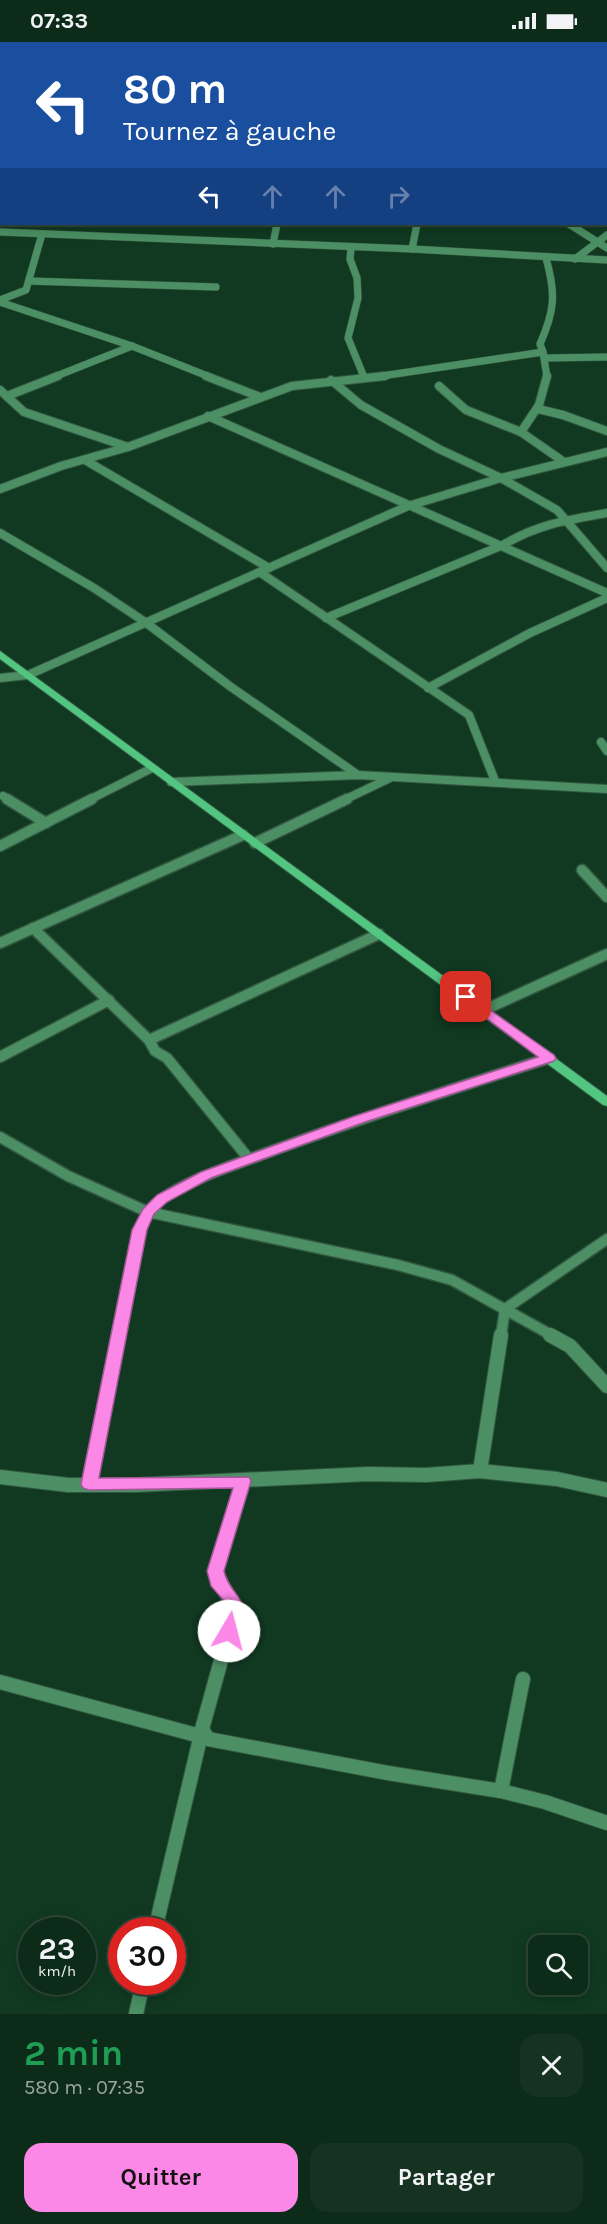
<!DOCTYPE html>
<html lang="fr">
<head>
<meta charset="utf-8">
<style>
	body { margin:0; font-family:Karla,sans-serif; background:#163322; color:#f1f3f6; height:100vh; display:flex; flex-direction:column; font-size:22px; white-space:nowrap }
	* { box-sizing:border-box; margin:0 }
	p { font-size:20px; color:#9aa7a2 }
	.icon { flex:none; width:33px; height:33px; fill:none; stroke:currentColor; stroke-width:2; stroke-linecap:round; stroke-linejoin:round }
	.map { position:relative; height:1972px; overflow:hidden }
	.drawer { display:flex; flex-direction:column; background:#0d2b19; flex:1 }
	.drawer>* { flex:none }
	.top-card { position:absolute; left:0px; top:0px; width:608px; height:183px; box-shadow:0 3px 15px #0003,0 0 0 2px #2d4738; background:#1a4fa0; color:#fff; overflow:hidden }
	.buttons { position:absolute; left:528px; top:1893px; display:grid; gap:12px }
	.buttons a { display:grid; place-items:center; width:60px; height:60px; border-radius:12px; background:#0d2b19; box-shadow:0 3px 15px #0003,0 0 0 2px #2d4738; font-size:30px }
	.speed { position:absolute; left:18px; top:1875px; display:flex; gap:12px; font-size:30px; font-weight:700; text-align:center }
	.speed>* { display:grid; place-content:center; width:78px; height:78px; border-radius:50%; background:#0d2b19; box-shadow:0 3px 15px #0003,0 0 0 2px #2d4738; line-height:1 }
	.speed small { font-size:15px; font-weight:400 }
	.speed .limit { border:9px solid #d22; background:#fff; color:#111 }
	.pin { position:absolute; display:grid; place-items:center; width:51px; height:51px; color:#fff; margin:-26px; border-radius:12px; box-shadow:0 3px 9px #0006 }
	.me { position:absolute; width:66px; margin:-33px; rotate:8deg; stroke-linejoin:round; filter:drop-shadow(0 0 4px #0008) }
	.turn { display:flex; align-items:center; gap:21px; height:126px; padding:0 24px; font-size:27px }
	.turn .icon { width:78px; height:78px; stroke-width:2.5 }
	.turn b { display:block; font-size:42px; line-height:51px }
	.lanes { display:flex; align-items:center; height:57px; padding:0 24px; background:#0003; justify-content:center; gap:30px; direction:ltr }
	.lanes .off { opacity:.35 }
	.round { display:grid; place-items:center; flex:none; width:63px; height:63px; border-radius:18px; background:#163322 }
	.head { display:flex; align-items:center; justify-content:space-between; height:102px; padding:0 24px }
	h1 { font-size:36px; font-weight:700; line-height:45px; color:#1e9e55 }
	.cta { display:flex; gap:12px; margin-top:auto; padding:12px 24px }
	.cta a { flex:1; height:69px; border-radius:18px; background:#fb87e6; color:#111; font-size:24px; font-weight:700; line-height:69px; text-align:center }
	.cta a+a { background:#163322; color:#f1f3f6 }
	.status { display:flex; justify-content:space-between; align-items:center; height:42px; padding:0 30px; background:#0d2b19; direction:ltr }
	.status svg { height:16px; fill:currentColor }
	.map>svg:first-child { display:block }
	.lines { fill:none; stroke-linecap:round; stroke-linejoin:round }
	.street-far3-casing { stroke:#335841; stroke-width:8 }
	.street-far2-casing { stroke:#335841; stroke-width:10 }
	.street-far1-casing { stroke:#335841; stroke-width:13 }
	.street-casing { stroke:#335841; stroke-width:16 }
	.secondary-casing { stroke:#335841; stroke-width:2 }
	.street-far3 { stroke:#4c8f64; stroke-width:7 }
	.street-far2 { stroke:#4c8f64; stroke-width:8 }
	.street-far1 { stroke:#4c8f64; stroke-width:10 }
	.street { stroke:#4c8f64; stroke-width:14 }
	.secondary { fill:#52c580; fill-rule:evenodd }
	.route { fill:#fb87e6; stroke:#a35896; stroke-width:1.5 }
</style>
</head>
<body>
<div class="status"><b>07:33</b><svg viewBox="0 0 49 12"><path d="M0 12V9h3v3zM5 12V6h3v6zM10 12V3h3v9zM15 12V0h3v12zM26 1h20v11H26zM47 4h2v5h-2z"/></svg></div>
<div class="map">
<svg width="607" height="1972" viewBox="0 0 607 1972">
	<rect width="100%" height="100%" fill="#113921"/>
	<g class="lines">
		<g class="street-far3-casing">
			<g id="street-far3">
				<path d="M569 182 607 206"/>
				<path d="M0 190 412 207 607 218"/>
				<path d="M273 202 277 182"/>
				<path d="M351 206 350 217 357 236 358 256 348 296 364 335"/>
				<path d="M412 207 417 182"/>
				<path d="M575 217 607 193"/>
				<path d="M29 239 216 245"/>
				<path d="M0 258 26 248 42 192"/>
				<path d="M0 260 132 304 210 335"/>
				<path d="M543 310 547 335"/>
				<path d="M546 316 607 315"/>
				<path d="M54 335 132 304"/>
				<path d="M375 335 543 310 540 302C555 268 556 252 546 216"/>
			</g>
		</g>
		<g class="street-far2-casing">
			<g id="street-far2">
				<path d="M206 334 260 355"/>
				<path d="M363 334 364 336"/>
				<path d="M547 334 539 363 521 390 564 420"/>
				<path d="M331 338 361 363 439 407 501 436 557 468 607 526"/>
				<path d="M439 344 466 368 521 390"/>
				<path d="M0 348 24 370 128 405"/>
				<path d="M7 354 58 334"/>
				<path d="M538 367 563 373 607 389"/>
				<path d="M208 374 607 551"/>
				<path d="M85 418 269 526"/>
				<path d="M0 447 61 424 128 405 292 344 385 334"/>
				<path d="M0 491 94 546 145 580 231 645 358 733"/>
				<path d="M261 531 469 673 495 739"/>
				<path d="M326 576 503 503C538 482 568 478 607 471"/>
				<path d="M0 636 28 633 408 464 501 436 607 410"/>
				<path d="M428 646 530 591 607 556"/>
				<path d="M601 700 607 709"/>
				<path d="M171 740 358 733 607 747"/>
				<path d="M3 754 10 758"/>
				<path d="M89 758 152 726"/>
				<path d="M344 758 390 736"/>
			</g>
		</g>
		<g class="street-far1-casing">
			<g id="street-far1">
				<path d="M7 757 46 781"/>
				<path d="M255 801 347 757"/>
				<path d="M0 804 92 757"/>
				<path d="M582 828 607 855"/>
				<path d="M33 886 149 998 155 1009 167 1016 249 1117"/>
				<path d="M0 901 243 793"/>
				<path d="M484 968 607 912"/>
				<path d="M149 998 379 892"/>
				<path d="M0 1015 109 958"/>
				<path d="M0 1095 68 1134 148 1170 398 1223 452 1238 553 1294"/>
				<path d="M119 1294C124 1266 134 1192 148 1171 166 1143 246 1119 277 1107 367 1074 458 1045 549 1016"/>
				<path d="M501 1294 505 1267 607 1197"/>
			</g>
		</g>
		<g class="street-casing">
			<g id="street">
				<path d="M550 1293 570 1304 607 1344"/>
				<path d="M480 1429 501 1293"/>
				<path d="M0 1435 68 1443H136L368 1432 426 1433 480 1429 557 1437 607 1448"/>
				<path d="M243 1439 215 1529 235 1568 202 1687 208 1697 388 1731 501 1749 545 1760 607 1781"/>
				<path d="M89 1442 119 1293"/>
				<path d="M0 1640 200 1694"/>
				<path d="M501 1749 523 1637"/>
				<path d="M155 1888 202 1688"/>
				<path d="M136 1972 143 1940"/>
			</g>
		</g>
		<g class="secondary-casing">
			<path id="secondary" d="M0 609 607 1054V1064L603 1063 0 617Z"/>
		</g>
		<use href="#street-far3" class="street-far3"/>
		<use href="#street-far2" class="street-far2"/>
		<use href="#street-far1" class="street-far1"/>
		<use href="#street" class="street"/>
		<use href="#secondary" class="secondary"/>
	</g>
	<path class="route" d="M466 951 554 1013 556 1016 554 1019 365 1080 211 1136 167 1160 154 1172 147 1188 99 1436 249 1435 251 1439 224 1529C230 1557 257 1555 235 1594L229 1596 223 1594 221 1589 227 1568 225 1560 211 1544 207 1529 233 1446 89 1448 83 1446 81 1442 132 1188 143 1167 157 1153 201 1130 355 1074 538 1015 462 958 460 955 462 952Z"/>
</svg>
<div class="buttons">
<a><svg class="icon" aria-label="search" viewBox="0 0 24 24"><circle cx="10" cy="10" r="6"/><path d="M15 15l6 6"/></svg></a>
</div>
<div class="speed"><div>23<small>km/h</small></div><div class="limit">30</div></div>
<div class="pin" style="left:466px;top:955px;background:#d93025"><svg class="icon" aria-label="arrive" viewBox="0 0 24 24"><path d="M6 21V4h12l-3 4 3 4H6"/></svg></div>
<svg class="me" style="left:229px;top:1589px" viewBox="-20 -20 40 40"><circle r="19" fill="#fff"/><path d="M0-13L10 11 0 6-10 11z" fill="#fb87e6"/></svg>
<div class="top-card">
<div class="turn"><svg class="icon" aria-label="left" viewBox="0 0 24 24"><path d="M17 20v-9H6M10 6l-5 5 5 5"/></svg><div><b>80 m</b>Tournez à gauche</div></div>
<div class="lanes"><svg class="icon" aria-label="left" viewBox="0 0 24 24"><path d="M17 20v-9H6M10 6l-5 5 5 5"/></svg><svg class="icon off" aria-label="ahead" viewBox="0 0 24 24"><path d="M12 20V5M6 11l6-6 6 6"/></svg><svg class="icon off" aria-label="ahead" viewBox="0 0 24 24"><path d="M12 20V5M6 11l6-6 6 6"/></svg><svg class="icon off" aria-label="right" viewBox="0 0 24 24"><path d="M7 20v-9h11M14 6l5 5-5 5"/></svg></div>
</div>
</div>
<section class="drawer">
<div class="head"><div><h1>2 min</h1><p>580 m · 07:35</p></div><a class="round"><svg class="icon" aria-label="close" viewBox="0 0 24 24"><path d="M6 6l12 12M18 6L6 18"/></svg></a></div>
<div class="cta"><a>Quitter</a><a>Partager</a></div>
</section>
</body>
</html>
